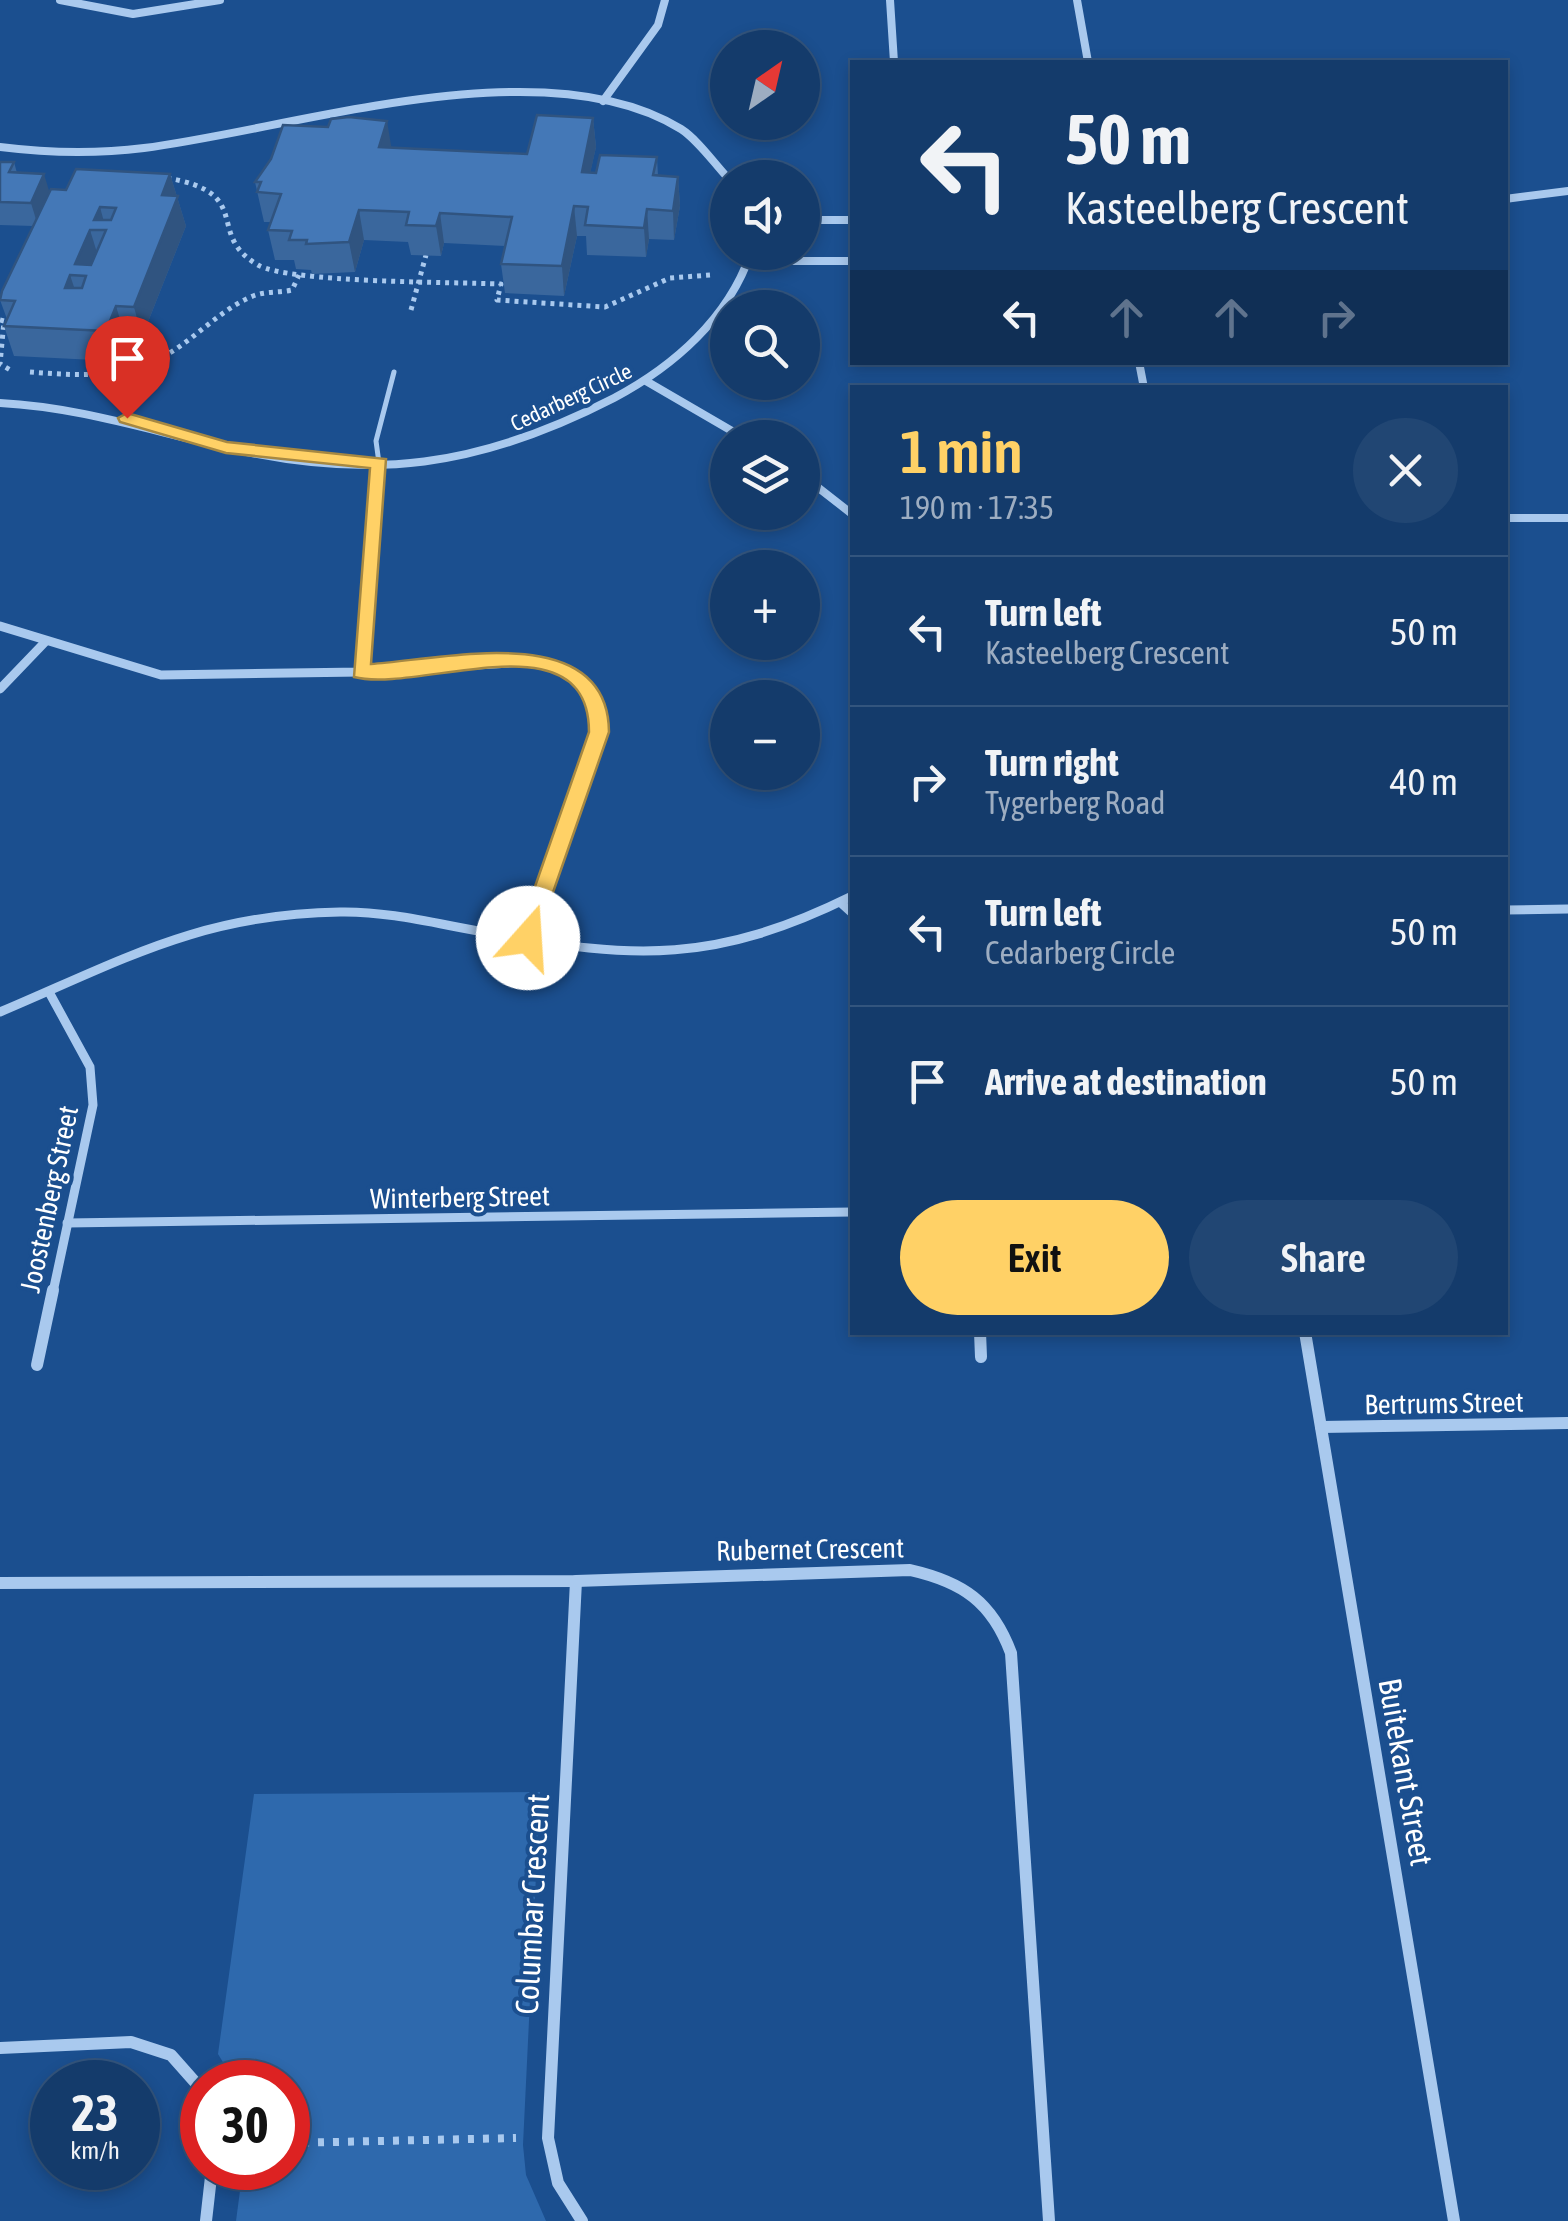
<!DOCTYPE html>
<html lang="en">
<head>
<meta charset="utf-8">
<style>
	body { margin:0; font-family:"Asap Condensed",sans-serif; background:#214673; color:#f1f3f6; height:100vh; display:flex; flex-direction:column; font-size:38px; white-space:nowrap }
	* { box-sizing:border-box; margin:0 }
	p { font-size:32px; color:#9dadc1 }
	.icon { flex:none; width:55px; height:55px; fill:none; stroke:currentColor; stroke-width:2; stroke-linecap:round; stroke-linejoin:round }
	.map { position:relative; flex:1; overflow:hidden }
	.side { position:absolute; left:850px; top:385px; width:658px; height:950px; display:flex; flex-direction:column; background:#143b6b; border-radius:0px; box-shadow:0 5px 15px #0003,0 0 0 2px #33557e }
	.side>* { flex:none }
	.guide { position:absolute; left:850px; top:60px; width:658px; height:305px; border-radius:0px; box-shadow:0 5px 15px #0003,0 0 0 2px #33557e; background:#143b6b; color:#f1f3f6; overflow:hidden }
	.needle { width:65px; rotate:34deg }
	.buttons { position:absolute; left:710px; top:30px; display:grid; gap:20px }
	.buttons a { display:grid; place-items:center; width:110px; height:110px; border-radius:50%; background:#143b6b; box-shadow:0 5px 15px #0003,0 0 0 2px #33557e; font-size:50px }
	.speed { position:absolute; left:30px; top:2060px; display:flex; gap:20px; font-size:50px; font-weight:700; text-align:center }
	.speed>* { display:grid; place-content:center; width:130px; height:130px; border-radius:50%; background:#143b6b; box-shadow:0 5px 15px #0003,0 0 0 2px #33557e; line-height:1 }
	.speed small { font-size:25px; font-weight:400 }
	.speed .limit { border:15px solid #d22; background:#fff; color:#111 }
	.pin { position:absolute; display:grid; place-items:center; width:85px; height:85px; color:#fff; margin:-102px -42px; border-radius:50% 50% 50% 0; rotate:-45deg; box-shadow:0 0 10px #0007 }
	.pin .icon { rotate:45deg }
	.me { position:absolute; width:110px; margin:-55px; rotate:19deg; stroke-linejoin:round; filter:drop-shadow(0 0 8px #0008) }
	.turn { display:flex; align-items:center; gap:35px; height:210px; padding:0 50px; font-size:45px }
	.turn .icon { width:130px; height:130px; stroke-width:2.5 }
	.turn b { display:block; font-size:70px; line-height:85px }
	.lanes { display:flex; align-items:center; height:95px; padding:0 50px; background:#0003; justify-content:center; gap:50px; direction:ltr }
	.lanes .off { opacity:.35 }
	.round { display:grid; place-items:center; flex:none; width:105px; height:105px; border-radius:52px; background:#214673 }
	.head { display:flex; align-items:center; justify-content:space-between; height:170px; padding:0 50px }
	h1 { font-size:60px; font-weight:600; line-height:75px; color:#ffd166 }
	.primary-button { display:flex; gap:20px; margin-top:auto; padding:20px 50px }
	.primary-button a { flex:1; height:115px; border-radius:60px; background:#ffd166; color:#111; font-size:40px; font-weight:600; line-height:115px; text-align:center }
	.primary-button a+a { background:#214673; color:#f1f3f6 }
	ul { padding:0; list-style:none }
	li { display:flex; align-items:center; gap:30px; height:150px; padding:0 50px; border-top:2px solid #33557e }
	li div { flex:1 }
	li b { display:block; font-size:38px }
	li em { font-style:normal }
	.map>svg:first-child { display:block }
	.green { fill:#2e69ad }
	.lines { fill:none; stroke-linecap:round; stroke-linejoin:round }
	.path-far1 { stroke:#a9c9ee; stroke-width:5; stroke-dasharray:4 5; stroke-linecap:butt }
	.path { stroke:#a9c9ee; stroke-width:8; stroke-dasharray:6 9; stroke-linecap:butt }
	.service { stroke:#a9c9ee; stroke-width:5 }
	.minor-far2 { stroke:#a9c9ee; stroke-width:8 }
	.minor-far1 { stroke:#a9c9ee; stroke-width:9 }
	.minor { stroke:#a9c9ee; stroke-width:12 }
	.wall { fill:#3a679d }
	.shaded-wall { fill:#305480 }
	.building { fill:#4478b7; stroke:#305480; stroke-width:2.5; fill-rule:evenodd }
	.route { fill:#ffd166; stroke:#a68842; stroke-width:2.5 }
	.labels { text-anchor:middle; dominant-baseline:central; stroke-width:8; stroke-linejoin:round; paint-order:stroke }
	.far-street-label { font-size:22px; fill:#fff; stroke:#1b4f8f }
	.street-label { font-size:28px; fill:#fff; stroke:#1b4f8f }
	.near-street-label { font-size:32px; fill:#fff; stroke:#1b4f8f }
</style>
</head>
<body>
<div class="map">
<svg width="1568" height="2221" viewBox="0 0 1568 2221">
	<rect width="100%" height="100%" fill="#1b4f8f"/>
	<path class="green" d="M540 1792 523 2145 526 2175 546 2221H236L243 2168H288V2082H235L218 2054 254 1794Z"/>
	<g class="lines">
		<g class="path-far1">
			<path d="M167 178C256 193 204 234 258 265 290 283 454 282 501 284L497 300 605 307 670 278 710 275"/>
			<path d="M411 310 426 255"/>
			<path d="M0 320 4 321 0 364 12 371"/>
			<path d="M30 372C69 375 110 378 147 364 188 349 214 312 253 296 266 291 279 293 292 290L299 275"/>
		</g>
		<path class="path" d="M288 2143 516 2138"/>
		<path class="service" d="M379 463 376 441 394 372"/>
		<g class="minor-far2">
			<path d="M60 0 133 14 220 0"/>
			<path d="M890 0 894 62"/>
			<path d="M1077 0 1088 62"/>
			<path d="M603 101 658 25 665 0"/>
			<path d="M0 147C48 153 96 154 144 148 294 129 544 44 681 129 698 140 714 163 728 178"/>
			<path d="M1505 199 1568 191"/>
			<path d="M802 220H852"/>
			<path d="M750 261H852"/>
			<path d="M1139 362 1144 388"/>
			<path d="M646 381 744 438"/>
			<path d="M0 403C78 407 148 430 224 447 372 482 480 467 614 398 674 366 729 318 751 252"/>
			<path d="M802 475 852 514"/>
			<path d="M1505 518H1568"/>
			<path d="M370 567 379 463"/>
		</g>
		<g class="minor-far1">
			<path d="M0 626 161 675 361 672 541 661 584 681 599 705V732L528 938"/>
			<path d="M361 672 370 564"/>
			<path d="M0 689 46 641"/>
			<path d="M841 903 852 913"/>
			<path d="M1505 910 1568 909"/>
			<path d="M49 992 90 1067 93 1105 53 1292"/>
			<path d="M0 1012C123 960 201 914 340 912 390 911 441 925 490 933 636 960 716 963 852 896"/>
			<path d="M67 1223 852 1212"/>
		</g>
		<g class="minor">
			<path d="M980 1332 981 1357"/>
			<path d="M1305 1332 1454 2221"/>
			<path d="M37 1365 53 1290"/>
			<path d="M1321 1427 1568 1423"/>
			<path d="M576 1581 548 2138 558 2183 582 2221"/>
			<path d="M0 1583 576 1581 910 1570C963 1582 992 1602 1011 1653L1049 2221"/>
			<path d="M0 2048 131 2042 171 2055 202 2090"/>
			<path d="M206 2221 212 2168"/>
		</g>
	</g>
	<g class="wall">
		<path d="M593 118 596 147 590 173H596L657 157 658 176 678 177 680 206 674 240 649 239 646 257 587 255 586 236H577L564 296 505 293 501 264 505 246 444 243 441 256 411 255 408 242 364 240 355 272 312 274 311 270 296 269 294 260H275L268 230 271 222H264L255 182 391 148 527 154Z"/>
		<path d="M0 162H14L17 173 50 192 170 174 186 226 142 337 125 336 115 361 14 356 4 326 7 319 0 300 33 226 0 225Z"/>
	</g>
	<g class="shaded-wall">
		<path d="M593 118 596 147 584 202 582 172Z"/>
		<path d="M387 121 392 151 379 147Z"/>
		<path d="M44 174 51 197 38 226 31 203Z"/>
		<path d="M170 174 186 226 142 337 134 307 162 195Z"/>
		<path d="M678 177 680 206 674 240 673 211Z"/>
		<path d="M574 206 577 236 564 296 562 266Z"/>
		<path d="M100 207 108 237 106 230 94 220Z"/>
		<path d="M647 209 649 239 646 257 644 228Z"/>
		<path d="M359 210 364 240 355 272 349 242Z"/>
		<path d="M440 213 444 243 441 256 436 226Z"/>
		<path d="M90 230 99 259 86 276 75 264Z"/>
		<path d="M70 275 80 305 65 288Z"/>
		<path d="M116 306 125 336 115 361 106 331Z"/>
	</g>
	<g class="building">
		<path d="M537 115 593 118 582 172 596 173 600 155 657 157 653 175 678 177 673 211 647 209 644 228 585 225 588 207 574 206 562 266 501 264 512 217 440 213 436 226 406 225 409 212 359 210 349 242 306 244 307 240H289L292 231 268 230 281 194 257 192 261 182H255L271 159 283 125 328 127 331 119 349 117 387 121 379 147 527 154Z"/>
		<path d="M0 162H14L9 172 44 174 31 203 0 202Z"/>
		<path d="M76 169 170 174 162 195 178 196 134 307 116 306 106 331 4 326 15 301 0 300 2 291 51 189 66 190ZM100 207 116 208 111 220H94ZM90 230H106L91 265 75 264ZM70 275 86 276 82 288H65Z"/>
	</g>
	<path class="route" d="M127 413 227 442 386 459 371 664C445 659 608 619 609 732L535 944 528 946 517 938 589 732C589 615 419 694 354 677L370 468 226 453 120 422 118 418Z"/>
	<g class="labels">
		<g class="far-street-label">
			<text transform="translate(571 397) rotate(-25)">Cedarberg Circle</text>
		</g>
		<g class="street-label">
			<text transform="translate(460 1197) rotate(-1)">Winterberg Street</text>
			<text transform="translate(49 1199) rotate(-78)">Joostenberg Street</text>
			<text transform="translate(1444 1403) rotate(-1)">Bertrums Street</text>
			<text transform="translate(810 1549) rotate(-1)">Rubernet Crescent</text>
		</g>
		<g class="near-street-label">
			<text transform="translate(1406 1772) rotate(80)">Buitekant Street</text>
			<text transform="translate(532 1904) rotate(-87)">Columbar Crescent</text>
		</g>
	</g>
</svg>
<div class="buttons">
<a><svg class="needle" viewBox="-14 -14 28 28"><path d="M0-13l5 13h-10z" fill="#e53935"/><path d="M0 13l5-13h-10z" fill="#9dadc1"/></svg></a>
<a><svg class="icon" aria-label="sound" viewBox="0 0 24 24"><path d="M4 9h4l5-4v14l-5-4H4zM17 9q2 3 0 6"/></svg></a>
<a><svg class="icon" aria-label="search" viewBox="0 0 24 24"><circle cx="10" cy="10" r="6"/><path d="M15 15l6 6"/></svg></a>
<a><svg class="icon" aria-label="layers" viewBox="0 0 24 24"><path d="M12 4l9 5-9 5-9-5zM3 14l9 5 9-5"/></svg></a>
<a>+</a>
<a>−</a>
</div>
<div class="speed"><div>23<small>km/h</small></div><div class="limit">30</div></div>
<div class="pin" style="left:127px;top:418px;background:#d93025"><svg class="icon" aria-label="arrive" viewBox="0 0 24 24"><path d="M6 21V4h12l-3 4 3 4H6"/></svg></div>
<svg class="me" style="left:528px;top:938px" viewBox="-20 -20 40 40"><circle r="19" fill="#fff"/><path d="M0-13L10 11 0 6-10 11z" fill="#ffd166"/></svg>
<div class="guide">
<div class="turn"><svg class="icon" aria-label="left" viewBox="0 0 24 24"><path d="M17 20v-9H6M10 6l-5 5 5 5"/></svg><div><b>50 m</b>Kasteelberg Crescent</div></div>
<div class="lanes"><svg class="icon" aria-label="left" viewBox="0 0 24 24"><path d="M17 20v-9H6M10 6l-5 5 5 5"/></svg><svg class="icon off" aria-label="ahead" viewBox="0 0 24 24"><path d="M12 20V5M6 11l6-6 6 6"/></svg><svg class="icon off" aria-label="ahead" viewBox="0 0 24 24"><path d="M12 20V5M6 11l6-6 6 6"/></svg><svg class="icon off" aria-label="right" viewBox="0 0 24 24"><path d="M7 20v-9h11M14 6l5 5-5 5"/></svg></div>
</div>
<section class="side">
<div class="head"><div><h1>1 min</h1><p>190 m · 17:35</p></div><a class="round"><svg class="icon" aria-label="close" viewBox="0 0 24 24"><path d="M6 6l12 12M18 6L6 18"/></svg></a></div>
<ul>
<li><svg class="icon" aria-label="left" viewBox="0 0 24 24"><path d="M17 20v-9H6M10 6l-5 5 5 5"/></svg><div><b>Turn left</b><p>Kasteelberg Crescent</p></div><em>50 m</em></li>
<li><svg class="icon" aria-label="right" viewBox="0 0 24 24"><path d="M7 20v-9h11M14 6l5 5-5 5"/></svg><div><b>Turn right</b><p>Tygerberg Road</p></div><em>40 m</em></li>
<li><svg class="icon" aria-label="left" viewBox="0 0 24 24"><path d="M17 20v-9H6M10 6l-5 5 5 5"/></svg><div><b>Turn left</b><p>Cedarberg Circle</p></div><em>50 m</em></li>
<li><svg class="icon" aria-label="arrive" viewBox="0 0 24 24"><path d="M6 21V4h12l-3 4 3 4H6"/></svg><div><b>Arrive at destination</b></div><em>50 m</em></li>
</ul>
<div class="primary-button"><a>Exit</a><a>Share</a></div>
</section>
</div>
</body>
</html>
